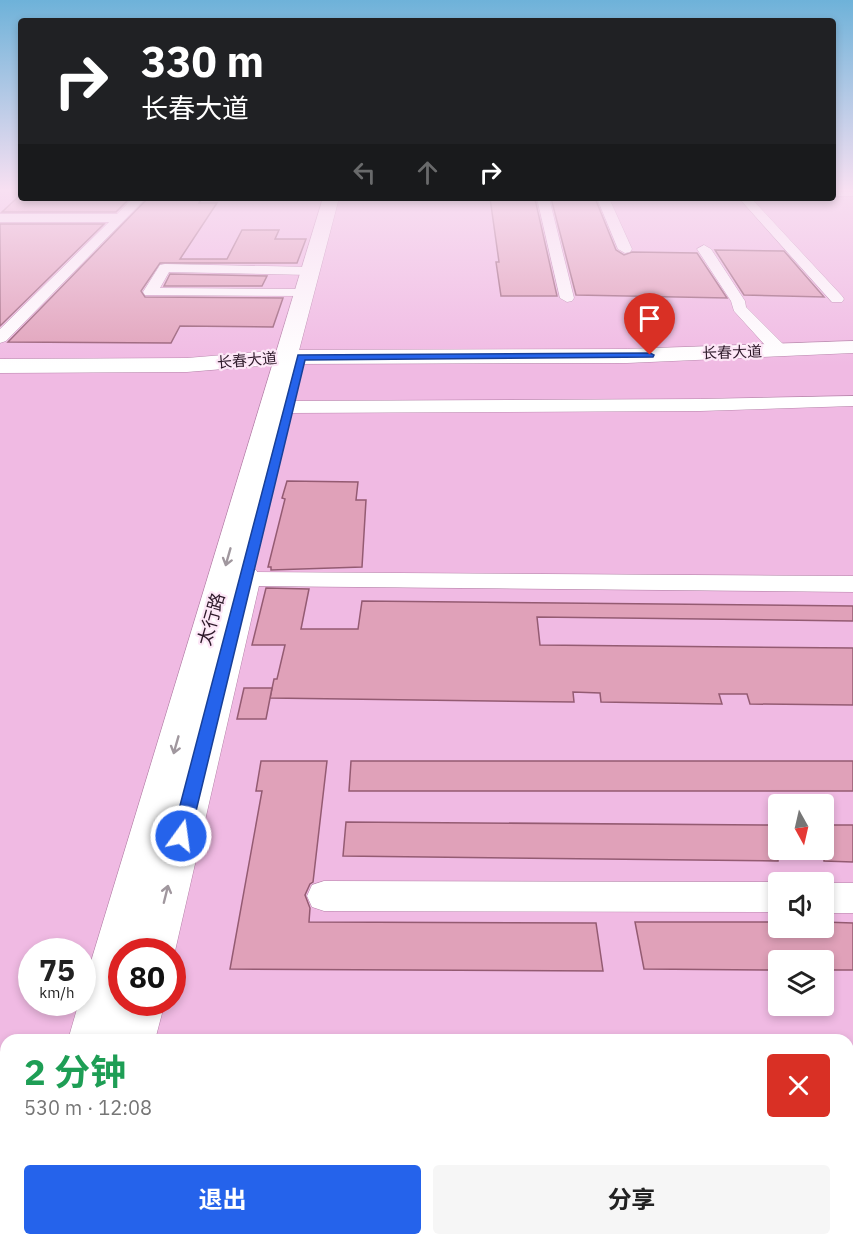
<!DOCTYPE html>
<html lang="zh">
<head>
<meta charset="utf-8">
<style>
	body { margin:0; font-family:"IBM Plex Sans","Noto Sans SC",sans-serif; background:#f6f6f6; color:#222; height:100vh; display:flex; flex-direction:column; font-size:22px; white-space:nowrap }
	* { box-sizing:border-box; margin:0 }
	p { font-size:20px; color:#767676 }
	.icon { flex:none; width:33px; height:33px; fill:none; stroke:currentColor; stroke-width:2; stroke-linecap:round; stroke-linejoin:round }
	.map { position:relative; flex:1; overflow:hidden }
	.details { position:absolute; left:0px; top:1034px; width:854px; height:212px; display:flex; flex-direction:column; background:#fff; border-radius:18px 18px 0 0; box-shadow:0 3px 9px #0003 }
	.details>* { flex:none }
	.top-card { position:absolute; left:18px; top:18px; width:818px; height:183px; border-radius:6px; box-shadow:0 3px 9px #0003; background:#202124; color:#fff; overflow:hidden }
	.needle { width:39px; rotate:172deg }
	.tools { position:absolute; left:768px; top:794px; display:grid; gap:12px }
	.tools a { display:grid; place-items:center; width:66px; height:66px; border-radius:6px; background:#fff; box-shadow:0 3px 9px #0003; font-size:30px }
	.speed { position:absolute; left:18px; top:938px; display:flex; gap:12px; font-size:30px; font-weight:700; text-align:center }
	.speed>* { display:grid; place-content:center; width:78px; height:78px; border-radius:50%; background:#fff; box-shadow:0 3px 9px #0003; line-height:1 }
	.speed small { font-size:15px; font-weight:400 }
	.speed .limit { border:9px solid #d22; background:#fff; color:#111 }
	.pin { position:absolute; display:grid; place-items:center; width:51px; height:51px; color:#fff; margin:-62px -26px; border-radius:50% 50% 50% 0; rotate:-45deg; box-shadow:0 0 6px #0007 }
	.pin .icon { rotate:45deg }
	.me { position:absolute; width:66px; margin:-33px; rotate:14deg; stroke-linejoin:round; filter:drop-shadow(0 0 4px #0008) }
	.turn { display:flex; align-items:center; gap:21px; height:126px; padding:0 24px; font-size:27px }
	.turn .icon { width:78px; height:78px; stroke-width:2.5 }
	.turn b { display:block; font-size:42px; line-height:51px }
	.lanes { display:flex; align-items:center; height:57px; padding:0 24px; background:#0003; justify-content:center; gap:30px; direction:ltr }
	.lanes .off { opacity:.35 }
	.round { display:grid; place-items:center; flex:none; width:63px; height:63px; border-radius:6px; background:#f6f6f6 }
	.head { display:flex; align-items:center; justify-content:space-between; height:102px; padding:0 24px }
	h1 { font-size:36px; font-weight:700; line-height:45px; color:#1e9e55 }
	.action { display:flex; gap:12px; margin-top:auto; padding:12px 24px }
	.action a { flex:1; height:69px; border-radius:6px; background:#2563eb; color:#fff; font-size:24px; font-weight:700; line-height:69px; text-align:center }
	.action a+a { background:#f6f6f6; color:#222 }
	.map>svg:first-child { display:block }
	.building { fill:#e0a1b9; stroke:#945b72; stroke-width:1.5 }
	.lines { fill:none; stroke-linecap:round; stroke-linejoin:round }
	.minor-casing { stroke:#b482a8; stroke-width:1 }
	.major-casing { stroke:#b482a8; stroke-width:1 }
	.highway-casing { stroke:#b482a8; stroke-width:1 }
	.minor { fill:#fff; fill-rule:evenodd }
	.major { fill:#fff; fill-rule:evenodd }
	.highway { fill:#fff; fill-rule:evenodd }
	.oneway { stroke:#a0979e }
	.route { fill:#2563eb; stroke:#184099; stroke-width:1.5 }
	.labels { text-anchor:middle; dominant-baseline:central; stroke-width:4.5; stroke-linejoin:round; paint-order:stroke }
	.far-street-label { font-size:15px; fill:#2c1828; stroke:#fde7f7 }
	.street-label { font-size:18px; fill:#2c1828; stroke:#fde7f7 }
</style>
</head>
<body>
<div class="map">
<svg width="853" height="1244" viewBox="0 0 853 1244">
	<rect width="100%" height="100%" fill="#f0bae3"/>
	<g class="building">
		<path d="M17 198H130L116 212H2Z"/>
		<path d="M148 198 201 200 199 203H217L180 259H227L242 230H279L275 239H306L297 263H160L141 291 145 297 283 298 273 327 180 326 171 343 8 342Z"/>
		<path d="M490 198 535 199 557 296H501L496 262H499Z"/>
		<path d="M551 198H595L616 250 624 255 632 252 697 253 727 298 576 295Z"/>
		<path d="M0 224H104L0 326Z"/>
		<path d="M715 250 784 251 824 297 744 295Z"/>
		<path d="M170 274 267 276 262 286H164Z"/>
		<path d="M287 481 358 482 356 500H366L362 567 271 570V567H268L285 499 282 498Z"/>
		<path d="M266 588 309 589 301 629H358L362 601 853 606V621L537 617 540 645 853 648V705L750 704 747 694H719L722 704 601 702 600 693 573 692 574 702 270 698 274 679H277L285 645H252Z"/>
		<path d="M244 688H272L266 719H237Z"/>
		<path d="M261 761H327L313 882 310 884 305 895 310 908 309 922 596 923 603 971 230 969 262 791H256Z"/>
		<path d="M351 761H853V791H349Z"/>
		<path d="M346 822 778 825V861L343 856Z"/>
		<path d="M824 825H853V862L824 861Z"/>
		<path d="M635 922H778V927H824V922L853 923V970H824V960H778V970L644 969Z"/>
	</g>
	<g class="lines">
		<g class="minor-casing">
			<g id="minor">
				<rect x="832" y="192" width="21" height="4"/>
				<path d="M133 198H146L6 341 0 343V329L109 222H0V214H117Z"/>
				<path d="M537 198H549L574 298 572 301 567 302 560 298Z"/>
				<path d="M597 198H609L632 249 630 252 625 253 618 249Z"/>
				<path d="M739 198H751L842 296 844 299 842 302H832Z"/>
				<path d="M704 245 711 249 745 301 746 307 785 346 787 350 785 354H773L734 311 731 301 697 249Z"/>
				<path d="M165 264 310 267 317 271 310 275 169 272 160 288 309 289 311 292 304 296 145 295 143 292 160 265Z"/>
				<path d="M853 396V406L700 411 288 413 281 411 279 407 281 403 288 401 700 399Z"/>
				<path d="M245 572 853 576V592L245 586 236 584 233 579 236 574Z"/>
				<path d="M324 881 778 882V912L324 911 312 907 307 896 312 885Z"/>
				<rect x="824" y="883" width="29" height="30"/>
			</g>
		</g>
		<g class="major-casing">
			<path id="major" d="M853 341V353L627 363 285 364 187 372 0 373V359L187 358 285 350 627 349Z"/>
		</g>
		<g class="highway-casing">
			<g id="highway">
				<path d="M323 198H339L242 568 256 570 261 577 175 951 172 958V951H122V1002H165L155 1040H68L79 1002H82V991Z"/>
				<path d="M7 1239H111L109 1244H6Z"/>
			</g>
		</g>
		<use href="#minor" class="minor"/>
		<use href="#major" class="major"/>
		<use href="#highway" class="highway"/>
	</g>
	<defs><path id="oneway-shaft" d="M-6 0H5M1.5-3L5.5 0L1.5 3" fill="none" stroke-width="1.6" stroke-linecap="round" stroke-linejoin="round" transform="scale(1.5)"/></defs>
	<g class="oneway">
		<use href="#oneway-shaft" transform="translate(228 557) rotate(106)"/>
		<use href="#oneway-shaft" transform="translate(176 745) rotate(106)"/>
		<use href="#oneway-shaft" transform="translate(166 894) rotate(-76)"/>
	</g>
	<linearGradient id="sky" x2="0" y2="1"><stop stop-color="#6eb2d9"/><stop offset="0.52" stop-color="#f8e0f2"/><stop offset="1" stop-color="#f8e0f2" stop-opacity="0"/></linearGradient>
	<rect width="853" height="366" fill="url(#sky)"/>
	<path class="route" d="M650 353 654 355 653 357 305 360 190 836 187 841 181 843 175 841 172 836 298 355Z"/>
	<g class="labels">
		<g class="far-street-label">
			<text transform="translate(732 352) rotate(-2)">长春大道</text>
			<text transform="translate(247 360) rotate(-5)">长春大道</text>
		</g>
		<g class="street-label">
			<text transform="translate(211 619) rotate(-74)">太行路</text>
		</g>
	</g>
</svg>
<div class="tools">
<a><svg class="needle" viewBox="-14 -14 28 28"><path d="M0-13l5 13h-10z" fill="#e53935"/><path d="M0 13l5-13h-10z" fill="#767676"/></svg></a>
<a><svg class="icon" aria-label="sound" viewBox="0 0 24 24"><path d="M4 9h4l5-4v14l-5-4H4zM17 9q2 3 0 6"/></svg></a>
<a><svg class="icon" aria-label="layers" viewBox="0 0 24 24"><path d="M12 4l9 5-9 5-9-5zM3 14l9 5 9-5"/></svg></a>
</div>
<div class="speed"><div>75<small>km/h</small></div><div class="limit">80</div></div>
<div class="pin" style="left:650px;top:355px;background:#d93025"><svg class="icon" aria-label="arrive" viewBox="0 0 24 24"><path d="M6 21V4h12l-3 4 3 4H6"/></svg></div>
<svg class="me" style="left:181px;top:836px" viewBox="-20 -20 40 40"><circle r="17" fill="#2563eb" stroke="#fff" stroke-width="3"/><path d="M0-11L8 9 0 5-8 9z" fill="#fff"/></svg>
<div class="top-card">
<div class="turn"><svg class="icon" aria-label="right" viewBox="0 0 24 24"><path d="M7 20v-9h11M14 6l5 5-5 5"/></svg><div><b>330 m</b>长春大道</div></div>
<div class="lanes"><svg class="icon off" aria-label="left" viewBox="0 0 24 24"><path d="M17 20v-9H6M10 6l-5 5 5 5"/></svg><svg class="icon off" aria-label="ahead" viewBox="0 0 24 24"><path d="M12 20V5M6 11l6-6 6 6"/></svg><svg class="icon" aria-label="right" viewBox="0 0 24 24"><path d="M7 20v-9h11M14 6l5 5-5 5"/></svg></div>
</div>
<section class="details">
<div class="head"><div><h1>2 分钟</h1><p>530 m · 12:08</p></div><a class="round" style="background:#d93025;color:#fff"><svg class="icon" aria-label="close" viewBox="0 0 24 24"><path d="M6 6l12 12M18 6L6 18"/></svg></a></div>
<div class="action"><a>退出</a><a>分享</a></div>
</section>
</div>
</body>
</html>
